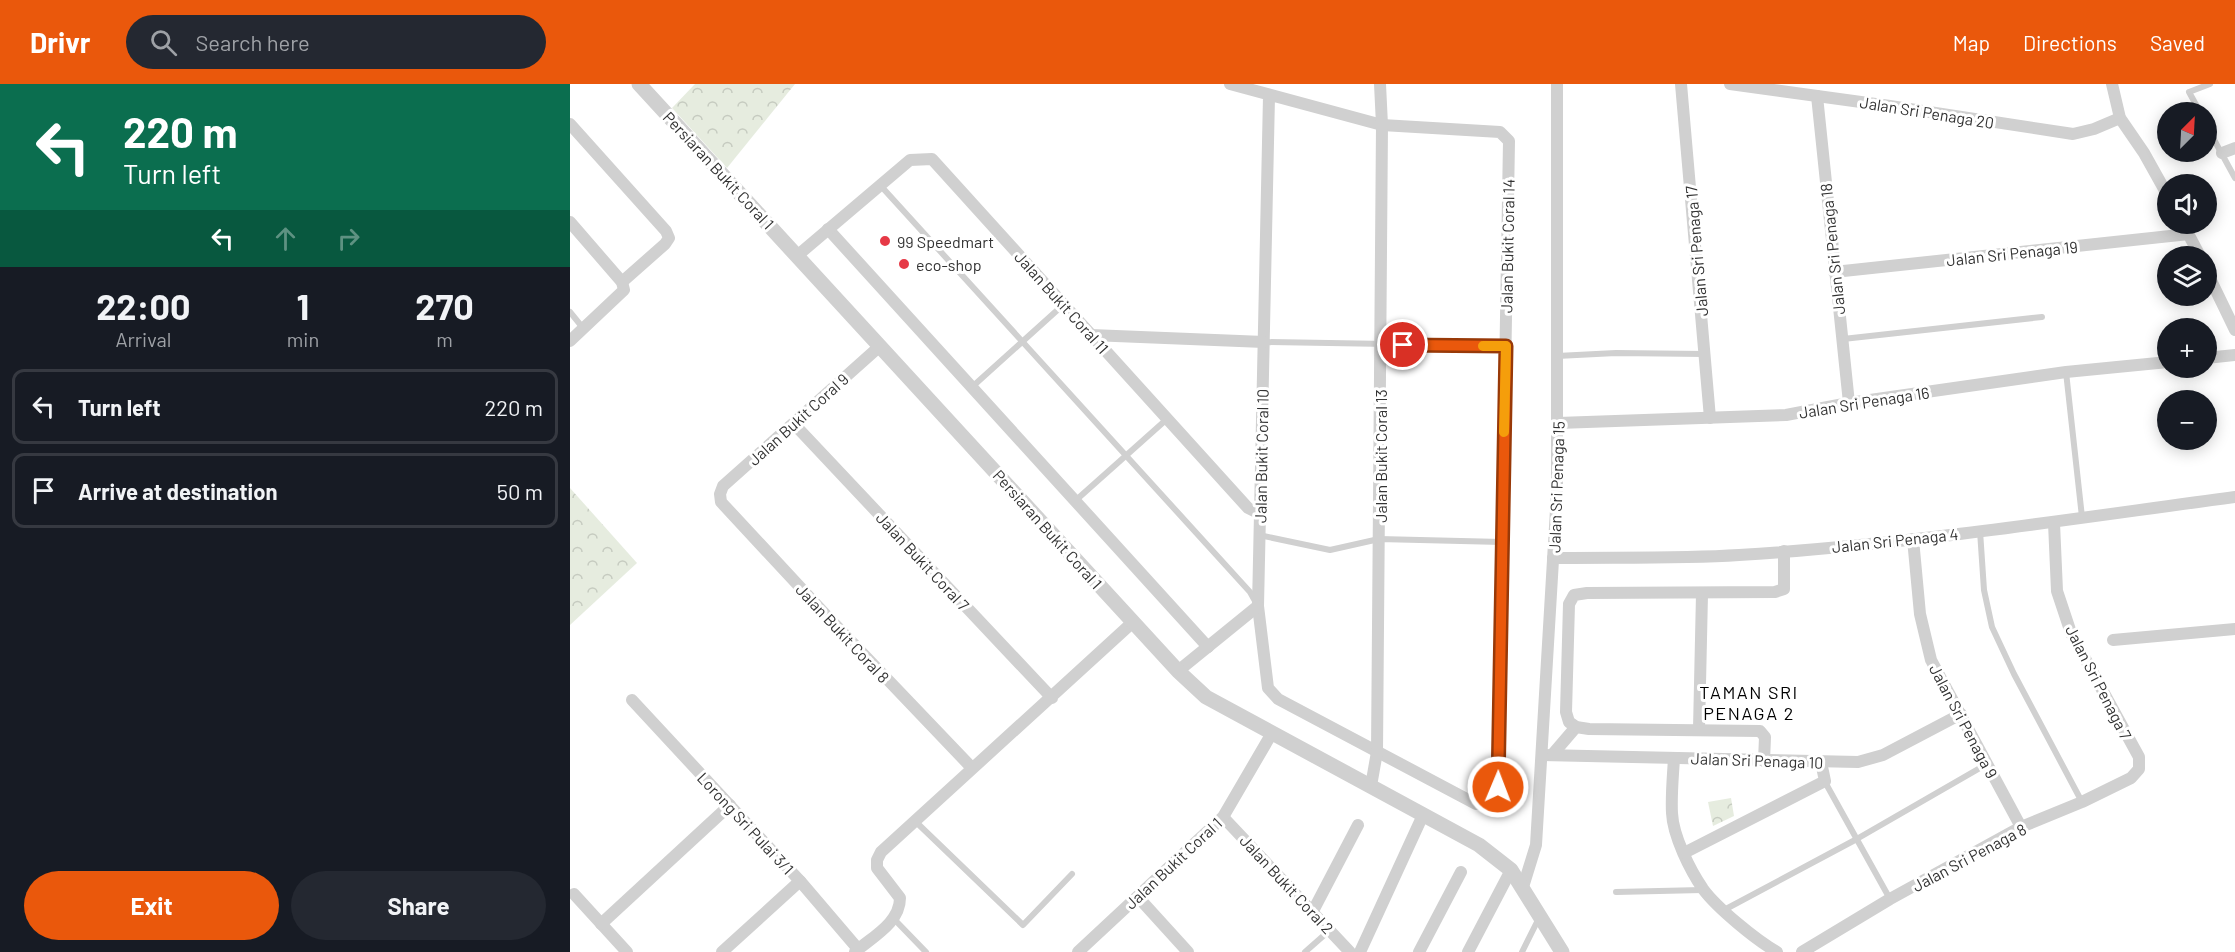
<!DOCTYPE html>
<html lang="en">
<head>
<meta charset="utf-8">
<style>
	body { margin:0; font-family:Barlow,sans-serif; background:#242831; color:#f1f3f6; height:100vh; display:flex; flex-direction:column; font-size:22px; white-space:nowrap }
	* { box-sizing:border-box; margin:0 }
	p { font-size:20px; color:#9ea1a6 }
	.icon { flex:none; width:33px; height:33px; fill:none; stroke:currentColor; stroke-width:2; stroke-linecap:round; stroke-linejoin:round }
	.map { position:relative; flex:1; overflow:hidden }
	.details { display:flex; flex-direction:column; background:#171b24; width:570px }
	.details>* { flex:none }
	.hud { background:#0b6e4f; color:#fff; overflow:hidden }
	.needle { width:39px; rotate:24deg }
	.buttons { position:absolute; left:1587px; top:18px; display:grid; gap:12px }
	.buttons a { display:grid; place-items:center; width:60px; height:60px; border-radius:50%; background:#171b24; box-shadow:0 3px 15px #0003; font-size:30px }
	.pin { position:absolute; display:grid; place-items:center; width:51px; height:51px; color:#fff; margin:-26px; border:3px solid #fff; border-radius:50%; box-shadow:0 2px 6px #0007 }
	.me { position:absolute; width:66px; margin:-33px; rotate:1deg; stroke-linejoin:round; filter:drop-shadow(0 0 4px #0008) }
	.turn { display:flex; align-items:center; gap:21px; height:126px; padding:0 24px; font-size:27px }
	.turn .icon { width:78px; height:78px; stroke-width:2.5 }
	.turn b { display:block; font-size:42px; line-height:51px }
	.lanes { display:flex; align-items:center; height:57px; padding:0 24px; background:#0003; justify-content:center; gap:30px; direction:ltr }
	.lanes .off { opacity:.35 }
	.eta { display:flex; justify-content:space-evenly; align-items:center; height:102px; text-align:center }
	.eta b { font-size:36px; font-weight:700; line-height:42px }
	.cta { display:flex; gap:12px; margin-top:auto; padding:12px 24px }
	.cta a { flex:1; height:69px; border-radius:36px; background:#ea580c; color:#fff; font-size:24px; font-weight:700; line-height:69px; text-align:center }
	.cta a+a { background:#242831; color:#f1f3f6 }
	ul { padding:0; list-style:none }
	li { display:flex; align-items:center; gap:18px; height:75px; margin:0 12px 9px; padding:0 12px; border:3px solid #363941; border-radius:12px }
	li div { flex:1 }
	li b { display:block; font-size:22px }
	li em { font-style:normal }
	header { display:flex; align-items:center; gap:36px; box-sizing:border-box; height:84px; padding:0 30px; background:#ea580c; color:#fff }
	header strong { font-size:28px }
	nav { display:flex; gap:33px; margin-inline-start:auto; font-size:21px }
	.search { width:420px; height:54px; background:#242831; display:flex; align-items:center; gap:15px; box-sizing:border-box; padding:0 21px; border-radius:33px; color:#9ea1a6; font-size:22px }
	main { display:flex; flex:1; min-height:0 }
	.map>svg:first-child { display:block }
	.forest { fill:url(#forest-crowns) }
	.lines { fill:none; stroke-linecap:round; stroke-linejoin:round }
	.service { stroke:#d0d0d0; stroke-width:6 }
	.minor { stroke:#d0d0d0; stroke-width:12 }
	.tertiary { stroke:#d0d0d0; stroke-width:15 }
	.route-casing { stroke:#983908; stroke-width:15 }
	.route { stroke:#ea580c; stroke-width:10 }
	.slow { stroke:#f59e0b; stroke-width:10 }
	.poi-dot { fill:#e63946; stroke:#fff; stroke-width:2 }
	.labels { text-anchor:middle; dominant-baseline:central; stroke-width:6; stroke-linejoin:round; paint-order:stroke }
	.street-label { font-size:16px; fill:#333; stroke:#fff }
	.poi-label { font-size:16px; fill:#333; stroke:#fff; text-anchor:start }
	.neighbourhood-label { font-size:18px; letter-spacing:1.5px; fill:#000; stroke:#fff }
</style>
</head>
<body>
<header>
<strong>Drivr</strong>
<div class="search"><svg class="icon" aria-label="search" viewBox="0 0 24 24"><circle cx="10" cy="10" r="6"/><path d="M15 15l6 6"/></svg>Search here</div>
<nav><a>Map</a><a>Directions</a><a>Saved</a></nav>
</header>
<main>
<section class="details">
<div class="hud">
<div class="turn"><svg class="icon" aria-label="left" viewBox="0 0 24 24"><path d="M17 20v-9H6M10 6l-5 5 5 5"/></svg><div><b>220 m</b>Turn left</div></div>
<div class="lanes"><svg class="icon" aria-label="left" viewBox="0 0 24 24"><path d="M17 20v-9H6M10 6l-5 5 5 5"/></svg><svg class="icon off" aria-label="ahead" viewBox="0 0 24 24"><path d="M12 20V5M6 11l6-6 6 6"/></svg><svg class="icon off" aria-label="right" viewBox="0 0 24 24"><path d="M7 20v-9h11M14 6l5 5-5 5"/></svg></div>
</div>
<div class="eta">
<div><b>22:00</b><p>Arrival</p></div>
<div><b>1</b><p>min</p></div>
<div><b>270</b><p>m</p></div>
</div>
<ul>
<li><svg class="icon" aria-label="left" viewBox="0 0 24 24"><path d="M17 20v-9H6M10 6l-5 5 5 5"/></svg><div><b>Turn left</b></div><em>220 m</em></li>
<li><svg class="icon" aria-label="arrive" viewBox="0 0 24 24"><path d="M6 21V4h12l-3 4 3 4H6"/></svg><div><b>Arrive at destination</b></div><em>50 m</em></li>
</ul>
<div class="cta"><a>Exit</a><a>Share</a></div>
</section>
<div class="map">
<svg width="1665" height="868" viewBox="0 0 1665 868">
	<defs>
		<pattern id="forest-crowns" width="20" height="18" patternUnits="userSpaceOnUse" patternTransform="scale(1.5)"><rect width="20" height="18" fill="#e6ecdf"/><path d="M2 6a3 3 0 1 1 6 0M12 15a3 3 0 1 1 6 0" fill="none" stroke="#c6cbc0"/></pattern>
	</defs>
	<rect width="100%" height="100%" fill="#fff"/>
	<g class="forest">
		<path d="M125 0H225L157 84 102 24Z"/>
		<path d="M0 404 67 479 0 541Z"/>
		<path d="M1161 714 1164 732 1143 742 1138 718Z"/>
	</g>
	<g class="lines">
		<g class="service">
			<path d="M1630 28 1619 8 1640 0"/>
			<path d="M1636 41 1665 94"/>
			<path d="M310 101 680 508 685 517"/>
			<path d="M0 228 13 244"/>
			<path d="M1273 255 1472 233"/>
			<path d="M694 258 936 262"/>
			<path d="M987 272 1046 269 1134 270"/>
			<path d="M1496 288 1512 433"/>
			<path d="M402 303 493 221"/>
			<path d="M505 417 597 335"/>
			<path d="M1410 447 1414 506 1422 543 1444 590 1512 718"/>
			<path d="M689 451 760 466 809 455 932 458"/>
			<path d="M1255 698 1320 815"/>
			<path d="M346 738 453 841 502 790"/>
			<path d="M1046 808 1132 806"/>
			<path d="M1154 826 1285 756 1417 680"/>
			<path d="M324 835 356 868"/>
			<path d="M735 868 760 846"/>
			<path d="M952 868 969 834"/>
		</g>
		<g class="minor">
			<path d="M660 0 812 41 930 48 939 57 928 703 924 711 906 720 708 615 698 604 688 522 699 12"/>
			<path d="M1111 0 1140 334"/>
			<path d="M1160 0 1320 22 1503 50 1524 45 1550 34"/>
			<path d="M1542 0 1550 34 1574 69 1598 112"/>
			<path d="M1247 12 1279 319"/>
			<path d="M0 40 96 147 99 154 95 160 52 198"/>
			<path d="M1652 69 1665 64"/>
			<path d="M0 138 52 198 54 206 0 257"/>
			<path d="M1613 140 1630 172"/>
			<path d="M258 145 638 563"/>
			<path d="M228 171 340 76 362 75 678 424 690 430"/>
			<path d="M1636 186 1665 246"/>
			<path d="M1264 188 1619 150"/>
			<path d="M521 251 694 258"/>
			<path d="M310 262 153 402 150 410 151 418 255 530 402 684"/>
			<path d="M1636 274 1665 271"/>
			<path d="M988 339 1216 331 1279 319 1496 288 1598 278"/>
			<path d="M224 340 482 614"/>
			<path d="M1343 455 1350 530 1361 576 1451 743"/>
			<path d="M983 474C1045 473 1107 475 1169 471 1335 461 1500 435 1665 413"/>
			<path d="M1543 556 1665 545"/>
			<path d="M608 587 688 522"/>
			<path d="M62 616 230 797 288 865"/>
			<path d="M1129 645 1132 510"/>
			<path d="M972 671 1288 678 1313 671 1391 630"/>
			<path d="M982 671 1006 643"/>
			<path d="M1104 674C1103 692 1101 711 1102 729 1103 752 1120 786 1133 805 1147 824 1186 856 1207 868"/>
			<path d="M1194 677 1195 653 1190 647 1019 645 1006 643 999 638 996 628 999 520 1004 511 1017 509 1205 508 1214 505V467"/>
			<path d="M801 702 807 668 812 41 810 0"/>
			<path d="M653 733 780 868"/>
			<path d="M1114 769 1255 697 1251 678"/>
			<path d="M953 803 966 761 987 409V0"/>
			<path d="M4 810 57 868"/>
			<path d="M568 813 618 868"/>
			<path d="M743 827 788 741"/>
			<path d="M31 840 160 721"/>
			<path d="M152 868 230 797"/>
			<path d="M285 868C302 853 330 839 330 814L307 784V776L311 768 563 538"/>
			<path d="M508 868 653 733 702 649"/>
			<path d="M790 868 853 731"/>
			<path d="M849 868 891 788"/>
			<path d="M898 868 941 786"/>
			<path d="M1232 868 1320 815 1451 743 1512 718 1561 694 1569 685V673L1501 549 1487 507 1484 439"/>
		</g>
		<path class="tertiary" d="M69 0 608 587 636 613 909 761 941 786 992 868"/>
	</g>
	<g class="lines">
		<g class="route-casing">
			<path id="route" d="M833 261 936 262 928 703"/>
		</g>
		<use href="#route" class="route"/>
		<path class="slow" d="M913 262H936L934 348"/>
	</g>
	<g class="poi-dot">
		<circle cx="315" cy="157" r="6"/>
		<circle cx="334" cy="180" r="6"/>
	</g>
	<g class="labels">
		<g class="street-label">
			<text transform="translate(1357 28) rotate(9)">Jalan Sri Penaga 20</text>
			<text transform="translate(149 86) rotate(47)">Persiaran Bukit Coral 1</text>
			<text transform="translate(937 162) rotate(-89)">Jalan Bukit Coral 14</text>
			<text transform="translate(1262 165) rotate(-96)">Jalan Sri Penaga 18</text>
			<text transform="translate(1126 167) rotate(-95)">Jalan Sri Penaga 17</text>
			<text transform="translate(1442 169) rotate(-6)">Jalan Sri Penaga 19</text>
			<text transform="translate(492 218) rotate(48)">Jalan Bukit Coral 11</text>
			<text transform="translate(1294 318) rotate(-9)">Jalan Sri Penaga 16</text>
			<text transform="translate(228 335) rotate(-42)">Jalan Bukit Coral 9</text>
			<text transform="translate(691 372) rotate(-89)">Jalan Bukit Coral 10</text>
			<text transform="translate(810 372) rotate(-90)">Jalan Bukit Coral 13</text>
			<text transform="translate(986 403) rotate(-88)">Jalan Sri Penaga 15</text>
			<text transform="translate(478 445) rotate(48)">Persiaran Bukit Coral 1</text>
			<text transform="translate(1325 456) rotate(-6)">Jalan Sri Penaga 4</text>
			<text transform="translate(353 477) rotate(47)">Jalan Bukit Coral 7</text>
			<text transform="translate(273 549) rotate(47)">Jalan Bukit Coral 8</text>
			<text transform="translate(1529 598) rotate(63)">Jalan Sri Penaga 7</text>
			<text transform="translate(1394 637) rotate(62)">Jalan Sri Penaga 9</text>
			<text transform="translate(1187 676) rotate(2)">Jalan Sri Penaga 10</text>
			<text transform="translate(176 739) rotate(47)">Lorong Sri Pulai 3/1</text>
			<text transform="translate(1399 773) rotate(-28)">Jalan Sri Penaga 8</text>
			<text transform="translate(603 779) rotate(-43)">Jalan Bukit Coral 1</text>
			<text transform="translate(717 800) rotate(47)">Jalan Bukit Coral 2</text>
		</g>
		<g class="poi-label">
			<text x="327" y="157">99 Speedmart</text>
			<text x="346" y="180">eco-shop</text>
		</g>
		<g class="neighbourhood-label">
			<text x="1179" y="608">TAMAN SRI<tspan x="1179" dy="21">PENAGA 2</tspan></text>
		</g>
	</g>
</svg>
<div class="buttons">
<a><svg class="needle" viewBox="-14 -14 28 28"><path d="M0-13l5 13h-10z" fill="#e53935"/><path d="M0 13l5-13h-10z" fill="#9ea1a6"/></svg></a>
<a><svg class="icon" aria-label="sound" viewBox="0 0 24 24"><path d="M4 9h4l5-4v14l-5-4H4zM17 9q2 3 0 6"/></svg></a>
<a><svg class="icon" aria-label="layers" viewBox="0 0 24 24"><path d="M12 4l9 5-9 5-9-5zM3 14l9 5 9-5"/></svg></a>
<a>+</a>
<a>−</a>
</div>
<div class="pin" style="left:833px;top:261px;background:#d93025"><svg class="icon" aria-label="arrive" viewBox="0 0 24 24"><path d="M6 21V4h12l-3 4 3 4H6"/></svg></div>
<svg class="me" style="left:928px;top:703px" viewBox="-20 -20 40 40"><circle r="17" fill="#ea580c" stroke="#fff" stroke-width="3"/><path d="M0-11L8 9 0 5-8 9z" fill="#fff"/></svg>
</div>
</main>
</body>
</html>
